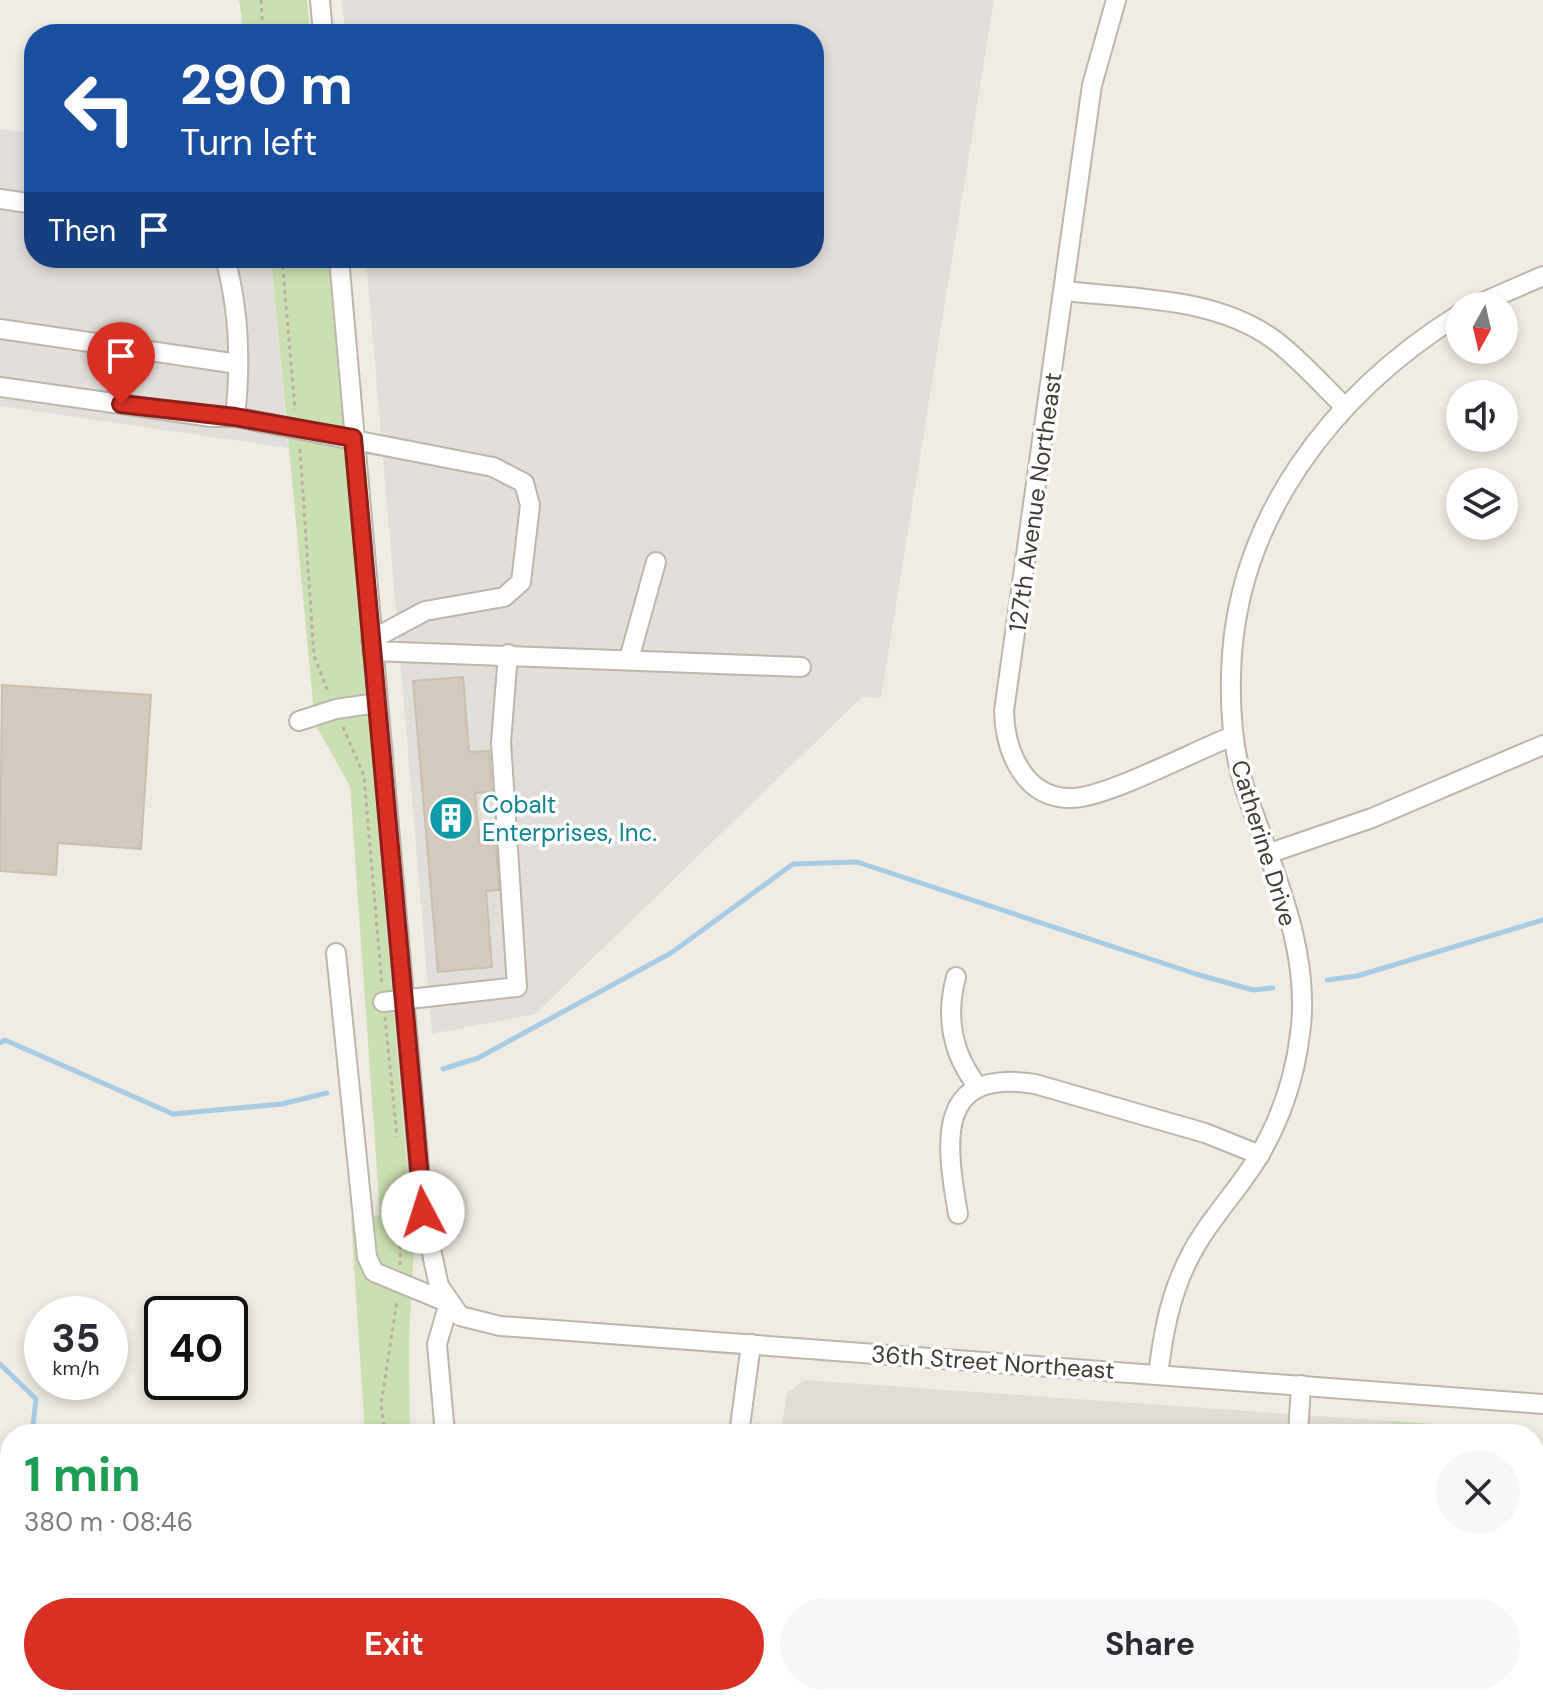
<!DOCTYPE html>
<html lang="en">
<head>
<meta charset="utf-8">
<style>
	body { margin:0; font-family:"DM Sans",sans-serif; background:#f7f7f7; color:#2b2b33; height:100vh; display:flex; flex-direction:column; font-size:30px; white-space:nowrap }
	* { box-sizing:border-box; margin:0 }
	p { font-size:26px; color:#7c7c81 }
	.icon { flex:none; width:44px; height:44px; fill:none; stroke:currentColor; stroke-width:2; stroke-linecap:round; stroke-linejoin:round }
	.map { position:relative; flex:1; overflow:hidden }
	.drawer { position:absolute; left:0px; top:1424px; width:1544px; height:282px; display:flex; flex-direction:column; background:#fff; border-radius:32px 32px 0 0; box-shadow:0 4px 12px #0003 }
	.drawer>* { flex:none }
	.banner { position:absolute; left:24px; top:24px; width:800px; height:244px; border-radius:32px; box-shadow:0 4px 12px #0003; background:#1a4fa0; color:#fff; overflow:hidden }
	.needle { width:52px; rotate:188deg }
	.fabs { position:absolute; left:1446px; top:292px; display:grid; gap:16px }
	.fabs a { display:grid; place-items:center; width:72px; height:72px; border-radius:50%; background:#fff; box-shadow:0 4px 12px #0003; font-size:40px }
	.speed { position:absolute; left:24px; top:1296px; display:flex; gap:16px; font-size:40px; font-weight:700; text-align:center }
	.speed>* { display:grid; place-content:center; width:104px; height:104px; border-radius:50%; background:#fff; box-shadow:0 4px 12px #0003; line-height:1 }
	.speed small { font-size:20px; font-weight:400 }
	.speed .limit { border:4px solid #111; border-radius:12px; background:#fff; color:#111 }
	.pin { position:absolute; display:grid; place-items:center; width:68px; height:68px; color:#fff; margin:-82px -34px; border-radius:50% 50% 50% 0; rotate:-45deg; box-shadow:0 0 8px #0007 }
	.pin .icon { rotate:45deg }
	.me { position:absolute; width:88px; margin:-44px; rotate:355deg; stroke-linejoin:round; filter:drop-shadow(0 0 6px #0008) }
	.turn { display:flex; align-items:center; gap:28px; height:168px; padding:0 24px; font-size:36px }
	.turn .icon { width:104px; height:104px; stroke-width:2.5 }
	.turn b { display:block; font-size:56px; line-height:68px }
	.then { display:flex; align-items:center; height:76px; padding:0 24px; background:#0003; gap:16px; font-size:30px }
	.round { display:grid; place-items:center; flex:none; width:84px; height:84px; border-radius:42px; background:#f7f7f7 }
	.summary { display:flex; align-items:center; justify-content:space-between; height:136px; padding:0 24px }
	h1 { font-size:48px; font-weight:700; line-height:60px; color:#1e9e55 }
	.button { display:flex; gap:16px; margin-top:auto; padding:16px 24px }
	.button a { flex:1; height:92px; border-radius:48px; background:#d93025; color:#fff; font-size:32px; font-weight:700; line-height:92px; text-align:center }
	.button a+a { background:#f7f7f7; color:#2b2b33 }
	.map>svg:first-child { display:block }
	.residential { fill:#e3ded3 }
	.industrial { fill:#e2ded9 }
	.green { fill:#cbe0b1 }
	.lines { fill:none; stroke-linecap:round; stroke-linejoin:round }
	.stream { stroke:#a6cce6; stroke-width:5 }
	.building { fill:#d3cabe; stroke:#cabfaf; stroke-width:2 }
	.minor-casing { stroke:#bdb6ab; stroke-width:22 }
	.path { stroke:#baaf9b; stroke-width:3; stroke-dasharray:4 4; stroke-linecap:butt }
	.minor { stroke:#fff; stroke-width:18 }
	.route-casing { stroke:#8d1f18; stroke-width:20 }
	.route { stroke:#d93025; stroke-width:14 }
	.labels { text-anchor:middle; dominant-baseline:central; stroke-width:7; stroke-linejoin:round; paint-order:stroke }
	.street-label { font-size:24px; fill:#413c35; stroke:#fff }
	.culture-label { font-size:24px; fill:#0d838f; stroke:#fff; text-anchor:start }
</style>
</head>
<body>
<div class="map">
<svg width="1543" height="1705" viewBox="0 0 1543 1705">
	<rect width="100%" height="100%" fill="#f0ece4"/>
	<g class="residential">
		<path d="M805 1380 1516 1430V1434H780L787 1393Z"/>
		<path d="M843 1696H1517V1705H842Z"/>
	</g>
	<g class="industrial">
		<path d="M341 0H994L881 698 862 697 535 1014 432 1034 366 258H814V34H346Z"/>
		<path d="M0 129 34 133V258H271L288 448 0 406Z"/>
	</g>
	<g class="green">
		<path d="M239 0H307L310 34H244Z"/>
		<path d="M271 258H329L414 1247 409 1341 410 1434H365L351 1219 380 1215 350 786 315 724Z"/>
		<path d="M1391 1421 1516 1430V1434H1391Z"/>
	</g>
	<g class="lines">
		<g class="stream">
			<path d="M1327 980 1357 976 1543 920"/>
			<path d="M0 1043 5 1040 173 1114 282 1104 327 1093"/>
			<path d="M443 1069 478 1058 671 953 793 864 857 862 1196 974 1253 990 1273 988"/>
			<path d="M0 1364 36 1399 32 1434"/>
			<path d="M2 1683 10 1617"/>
		</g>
	</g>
	<g class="building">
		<path d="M463 677 469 752 489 751 492 791 475 793 480 845 496 844 499 890 486 891 492 967 438 972 413 681Z"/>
		<path d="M2 685 151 695 141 849 58 843 56 875 0 871Z"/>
	</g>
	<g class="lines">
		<g class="minor-casing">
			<g id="minor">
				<path d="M320 0 323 34"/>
				<path d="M1116 0 1092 85 1004 711C1005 751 1024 799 1072 798 1106 798 1196 750 1233 736"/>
				<path d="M0 199 34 204"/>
				<path d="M225 258C239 309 241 364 235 417"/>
				<path d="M339 258 423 1212 439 1286 460 1316 500 1326 556 1330 1543 1404"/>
				<path d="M1065 291C1135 299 1214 297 1273 339 1299 358 1322 385 1345 407"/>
				<path d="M1474 306 1543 276"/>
				<path d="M0 329 238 364"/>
				<path d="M0 387 212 417H235L493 467 524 483 530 505 521 582 504 597 425 611 371 640"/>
				<path d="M372 651 801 667"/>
				<path d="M629 659 656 562"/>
				<path d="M299 721 336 709 377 703"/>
				<path d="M1270 853 1372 818 1543 745"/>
				<path d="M336 953 367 1257 374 1272 449 1303"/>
				<path d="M956 977C945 1018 952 1054 978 1087"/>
				<path d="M383 1002 517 987 501 742 508 654"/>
				<path d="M958 1214C946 1143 934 1068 1035 1084L1205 1133 1260 1155"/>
				<path d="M1158 1375C1163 1334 1170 1295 1189 1258 1208 1220 1239 1190 1260 1154 1281 1118 1295 1075 1300 1034 1312 950 1271 866 1245 789 1233 752 1230 713 1231 675 1234 520 1332 394 1460 314"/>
				<path d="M445 1434 437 1344 449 1303"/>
				<path d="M739 1434 751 1344"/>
				<path d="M1298 1434 1301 1385"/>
				<path d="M700 1705 701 1696"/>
			</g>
		</g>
		<g class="path">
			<path d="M261 0 263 34"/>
			<path d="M282 258 295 410"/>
			<path d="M300 449 314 656 329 694"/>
			<path d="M343 727 364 776 382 986"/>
			<path d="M385 1017 397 1137"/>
			<path d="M400 1265 401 1177"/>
			<path d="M385 1434 381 1404 397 1301"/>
			<path d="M422 1696 423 1705"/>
		</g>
		<use href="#minor" class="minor"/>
	</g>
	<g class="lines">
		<g class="route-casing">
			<path id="route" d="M121 404 235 417 353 438 423 1212"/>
		</g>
		<use href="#route" class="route"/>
	</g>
	<defs>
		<g id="building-disc" transform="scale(2.3)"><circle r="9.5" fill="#0f9aa8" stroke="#fff"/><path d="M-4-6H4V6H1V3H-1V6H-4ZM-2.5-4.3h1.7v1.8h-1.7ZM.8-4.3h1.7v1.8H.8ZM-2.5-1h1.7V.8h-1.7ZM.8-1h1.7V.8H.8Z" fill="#fff"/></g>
	</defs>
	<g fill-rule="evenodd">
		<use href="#building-disc" x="451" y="818"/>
	</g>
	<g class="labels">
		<g class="street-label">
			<text transform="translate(1035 502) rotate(-82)">127th Avenue Northeast</text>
			<text transform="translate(1264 843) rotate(73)">Catherine Drive</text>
			<text transform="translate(993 1362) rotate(4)">36th Street Northeast</text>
		</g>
		<g class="culture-label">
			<text x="482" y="804">Cobalt<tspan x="482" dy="28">Enterprises, Inc.</tspan></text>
		</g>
	</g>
</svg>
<div class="fabs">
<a><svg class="needle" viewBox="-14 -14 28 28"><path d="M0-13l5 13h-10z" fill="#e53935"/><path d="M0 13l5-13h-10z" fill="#7c7c81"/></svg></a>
<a><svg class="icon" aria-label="sound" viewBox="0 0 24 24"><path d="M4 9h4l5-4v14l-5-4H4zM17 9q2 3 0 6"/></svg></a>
<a><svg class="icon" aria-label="layers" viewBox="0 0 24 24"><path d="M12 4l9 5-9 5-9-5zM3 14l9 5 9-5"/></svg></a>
</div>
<div class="speed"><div>35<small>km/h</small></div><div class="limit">40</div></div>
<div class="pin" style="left:121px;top:404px;background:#d93025"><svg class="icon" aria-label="arrive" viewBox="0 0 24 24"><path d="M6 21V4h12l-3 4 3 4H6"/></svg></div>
<svg class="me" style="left:423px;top:1212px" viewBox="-20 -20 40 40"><circle r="19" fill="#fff"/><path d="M0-13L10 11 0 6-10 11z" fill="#d93025"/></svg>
<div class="banner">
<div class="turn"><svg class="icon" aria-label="left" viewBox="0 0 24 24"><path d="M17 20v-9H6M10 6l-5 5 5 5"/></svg><div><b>290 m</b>Turn left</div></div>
<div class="then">Then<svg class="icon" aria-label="arrive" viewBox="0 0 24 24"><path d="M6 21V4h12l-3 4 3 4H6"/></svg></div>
</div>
<section class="drawer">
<div class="summary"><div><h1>1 min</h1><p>380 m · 08:46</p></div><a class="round"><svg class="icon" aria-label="close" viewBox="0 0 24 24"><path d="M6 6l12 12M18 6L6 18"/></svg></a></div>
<div class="button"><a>Exit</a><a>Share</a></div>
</section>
</div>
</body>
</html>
